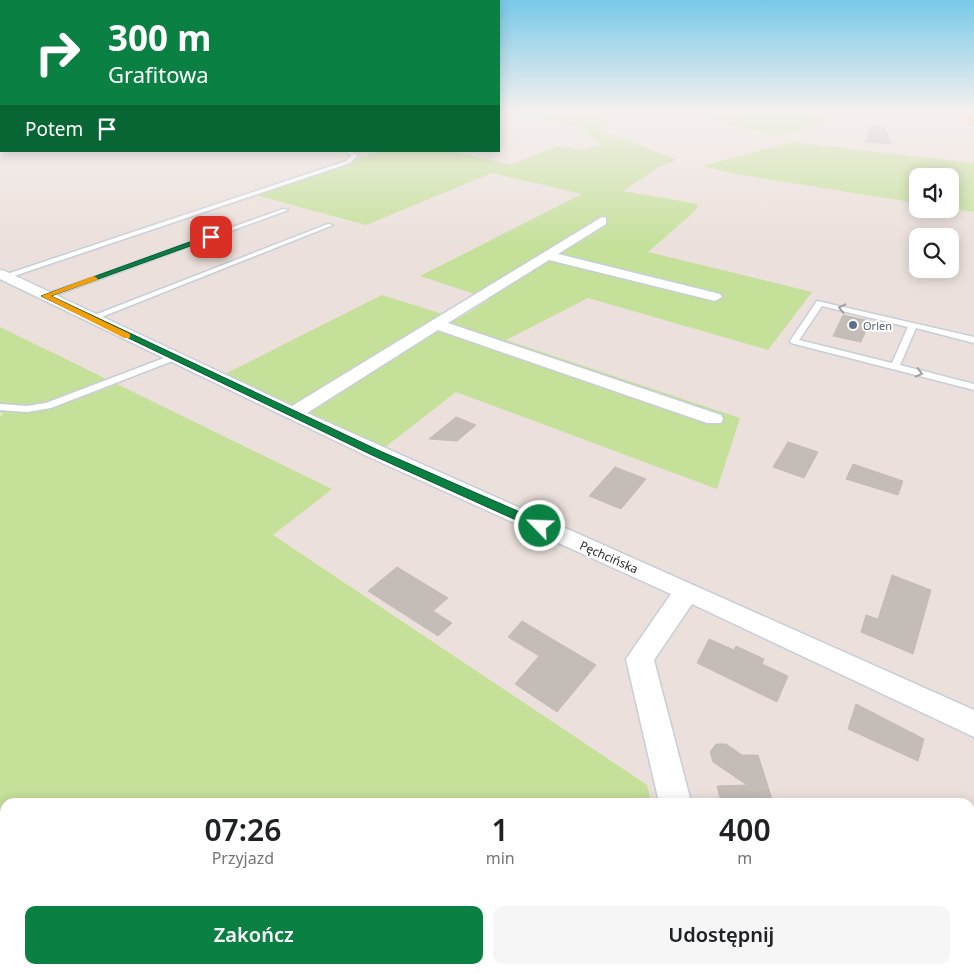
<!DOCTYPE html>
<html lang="pl">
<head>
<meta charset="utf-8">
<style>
	body { margin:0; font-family:"Noto Sans",sans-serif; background:#f6f6f6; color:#202124; height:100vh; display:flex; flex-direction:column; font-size:19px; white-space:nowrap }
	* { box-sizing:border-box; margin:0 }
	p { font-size:16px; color:#757577 }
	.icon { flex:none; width:28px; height:28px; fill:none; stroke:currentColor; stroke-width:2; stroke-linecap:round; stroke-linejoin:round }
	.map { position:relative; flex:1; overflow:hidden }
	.sheet { position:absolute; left:0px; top:798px; width:975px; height:176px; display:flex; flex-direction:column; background:#fff; border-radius:15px 15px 0 0; box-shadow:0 2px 12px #0003 }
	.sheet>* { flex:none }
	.hud { position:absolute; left:0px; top:0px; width:500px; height:152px; box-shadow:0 2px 12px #0003; background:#0b8043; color:#fff; overflow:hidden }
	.fabs { position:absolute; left:909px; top:168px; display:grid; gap:10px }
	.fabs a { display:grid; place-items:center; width:50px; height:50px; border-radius:10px; background:#fff; box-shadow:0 2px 12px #0003; font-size:25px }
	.pin { position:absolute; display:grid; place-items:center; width:42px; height:42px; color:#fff; margin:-21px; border-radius:10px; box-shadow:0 2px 8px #0006 }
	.me { position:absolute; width:55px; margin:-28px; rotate:294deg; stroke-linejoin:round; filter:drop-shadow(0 0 4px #0008) }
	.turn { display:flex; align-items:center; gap:18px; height:105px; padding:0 25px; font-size:22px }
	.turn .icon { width:65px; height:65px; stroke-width:2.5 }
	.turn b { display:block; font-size:35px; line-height:42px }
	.then { display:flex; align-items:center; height:48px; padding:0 25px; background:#0003; gap:10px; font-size:19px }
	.eta { display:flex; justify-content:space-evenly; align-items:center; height:85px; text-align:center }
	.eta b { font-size:30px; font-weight:600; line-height:35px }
	.action { display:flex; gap:10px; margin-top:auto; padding:10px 25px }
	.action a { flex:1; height:58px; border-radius:10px; background:#0b8043; color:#fff; font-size:20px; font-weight:600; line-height:58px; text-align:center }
	.action a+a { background:#f6f6f6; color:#202124 }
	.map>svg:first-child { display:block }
	.green { fill:#c4e099 }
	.building { fill:#c3bcb7; stroke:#c6bcb5 }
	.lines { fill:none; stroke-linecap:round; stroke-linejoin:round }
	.service-casing { stroke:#c7ced7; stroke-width:3 }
	.minor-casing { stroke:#c7ced7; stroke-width:3 }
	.primary-casing { stroke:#c3c3c3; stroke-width:2 }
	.service { fill:#fff; fill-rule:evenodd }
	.minor { fill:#fff; fill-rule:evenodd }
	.primary { fill:#eba760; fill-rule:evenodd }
	.oneway { stroke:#9f9f9f }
	.route { fill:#0b8043; stroke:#07532c }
	.slow { fill:#f59e0b }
	.service-dot { fill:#5c6f8a; stroke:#fff; stroke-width:2 }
	.labels { text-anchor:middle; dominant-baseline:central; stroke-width:4; stroke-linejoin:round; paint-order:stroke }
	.far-service-label { font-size:11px; fill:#4e5e75; stroke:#fff; text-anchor:start }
	.street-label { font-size:12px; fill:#292929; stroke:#fff }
</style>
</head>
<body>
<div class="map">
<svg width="974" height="973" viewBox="0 0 974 973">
	<rect width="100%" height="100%" fill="#ebe0db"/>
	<g class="green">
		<path d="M499 111H564L611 121 598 129 677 160 659 167 623 191 698 204 695 211 648 252 812 292 768 350 588 298 506 340 740 418 717 489 456 392 380 451 215 379 382 295 458 319 490 299 420 276 582 194 492 173 366 225 252 194 381 151H452L511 165 557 146 579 150 601 145 581 127 499 113Z"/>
		<path d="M688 111H835L826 123 776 136 707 119Z"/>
		<path d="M794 141 807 144 974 163V212L950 208V176H918L917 203 735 174 703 166Z"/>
		<path d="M0 327 332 489 273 535 647 785 651 802H5V969H649L647 973H0V416L3 414 0 412Z"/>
	</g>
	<g class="building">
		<path d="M871 126 884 127 891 144 865 142Z"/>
		<path d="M843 315 870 321 861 342 833 336Z"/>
		<path d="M456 417 476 425 457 441 429 439Z"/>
		<path d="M788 442 818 452 804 478 773 467Z"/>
		<path d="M853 464 903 481 898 495 846 479Z"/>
		<path d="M615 467 646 479 621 509 589 496Z"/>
		<path d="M397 567 448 598 433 611 452 623 438 636 368 591Z"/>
		<path d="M892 575 931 590 913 654 861 632 866 615 878 619Z"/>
		<path d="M522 621 596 665 557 712 515 684 539 656 508 637Z"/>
		<path d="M709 639 734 650 736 646 764 659 762 664 788 676 777 702 697 663Z"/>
		<path d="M856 704 924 739 918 761 848 729Z"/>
		<path d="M716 744H726L742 755H758L773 802H721L717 786 747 785 713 762 710 752Z"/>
	</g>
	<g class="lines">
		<g class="service-casing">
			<g id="service">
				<path d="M343 151H350L358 155 350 163 8 278 1 276 346 161 352 155Z"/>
				<path d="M283 209 288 210 48 298 41 296Z"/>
				<path d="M328 224 333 225 94 320 87 318Z"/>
				<path d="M817 301 974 337V343L916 328 900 365 974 384V390L791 343 790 341ZM822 306 908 327 892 363 799 340Z"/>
				<path d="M172 355 176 358 175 360 51 408 27 412 0 410V404L27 406 46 403Z"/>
			</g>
		</g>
		<g class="minor-casing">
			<g id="minor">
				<path d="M602 217 606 218V224L558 254 720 294 722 297 715 301 549 260 448 323 721 415 723 419 721 423H707L438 330 307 413 974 710V737L692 604 654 660 691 802H659L626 659 671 594 369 457 0 279V270L5 271 292 406Z"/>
				<path d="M970 899 974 900V943L970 942Z"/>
				<path d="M695 969H733L734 973H696Z"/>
			</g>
		</g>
		<g class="primary-casing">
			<path id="primary" d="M959 111H970L974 116V126L970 125Z"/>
		</g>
		<use href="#service" class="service"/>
		<use href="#minor" class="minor"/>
		<use href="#primary" class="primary"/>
	</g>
	<defs><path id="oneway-chevron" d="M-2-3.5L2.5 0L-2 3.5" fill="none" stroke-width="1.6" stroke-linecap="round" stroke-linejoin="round" transform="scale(1.25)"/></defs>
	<g class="oneway">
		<use href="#oneway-chevron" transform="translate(842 308) rotate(-167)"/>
		<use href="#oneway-chevron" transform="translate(919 373) rotate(14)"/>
	</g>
	<linearGradient id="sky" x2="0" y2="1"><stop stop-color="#78c9e9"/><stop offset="0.45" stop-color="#f6f1ef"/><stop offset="1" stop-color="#f6f1ef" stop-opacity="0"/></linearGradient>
	<rect width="974" height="247" fill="url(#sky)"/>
	<path class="route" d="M209 235 215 237 51 296 380 451 545 523 547 526 545 529H536L372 455 41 296Z"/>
	<path class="slow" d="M94 276 98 279 97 280 51 296 130 334V338H124L41 296Z"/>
	<circle class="service-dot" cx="853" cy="325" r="5"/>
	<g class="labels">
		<g class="far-service-label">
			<text x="863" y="325">Orlen</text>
		</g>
		<g class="street-label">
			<text transform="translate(609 557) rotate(24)">Pęchcińska</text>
		</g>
	</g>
</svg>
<div class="fabs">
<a><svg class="icon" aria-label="sound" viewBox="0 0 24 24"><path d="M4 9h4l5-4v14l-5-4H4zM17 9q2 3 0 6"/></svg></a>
<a><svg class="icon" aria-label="search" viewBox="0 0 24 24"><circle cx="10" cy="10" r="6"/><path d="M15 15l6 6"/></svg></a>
</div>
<div class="pin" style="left:211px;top:237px;background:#d93025"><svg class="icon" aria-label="arrive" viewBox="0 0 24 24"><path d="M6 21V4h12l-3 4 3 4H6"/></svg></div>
<svg class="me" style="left:540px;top:526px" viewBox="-20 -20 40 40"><circle r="17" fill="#0b8043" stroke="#fff" stroke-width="3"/><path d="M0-11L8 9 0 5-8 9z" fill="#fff"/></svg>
<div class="hud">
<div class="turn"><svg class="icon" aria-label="right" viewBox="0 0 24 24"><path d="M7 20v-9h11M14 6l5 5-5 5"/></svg><div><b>300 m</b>Grafitowa</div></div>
<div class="then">Potem<svg class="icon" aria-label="arrive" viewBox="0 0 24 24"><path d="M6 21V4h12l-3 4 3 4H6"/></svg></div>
</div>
<section class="sheet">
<div class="eta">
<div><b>07:26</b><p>Przyjazd</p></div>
<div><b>1</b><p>min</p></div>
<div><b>400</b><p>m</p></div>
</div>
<div class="action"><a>Zakończ</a><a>Udostępnij</a></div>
</section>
</div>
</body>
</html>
